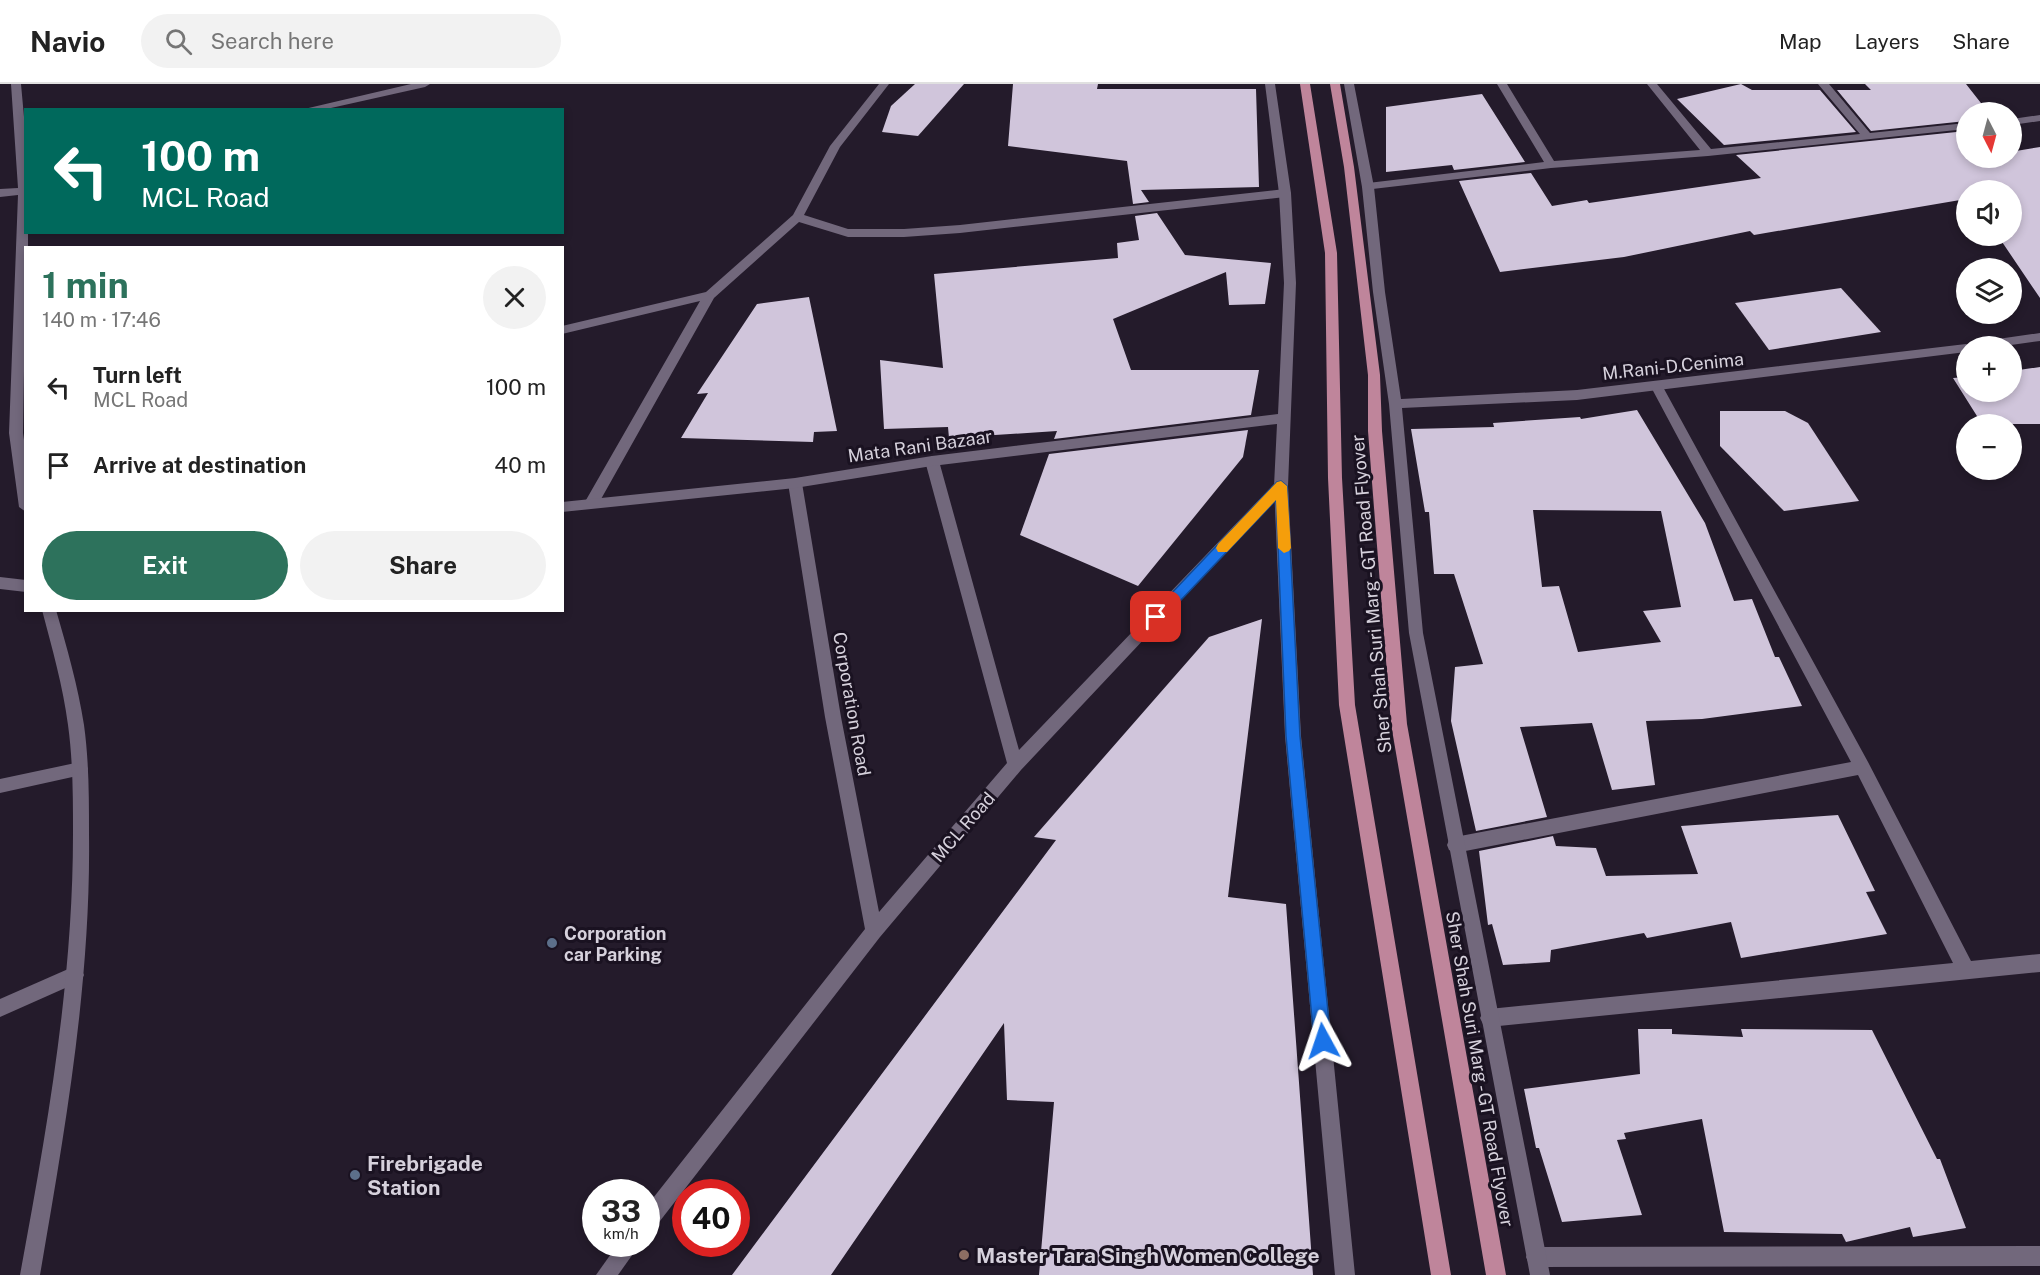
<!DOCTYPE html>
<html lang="en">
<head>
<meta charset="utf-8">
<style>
	body { margin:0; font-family:"Public Sans",sans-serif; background:#f2f2f2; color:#222; height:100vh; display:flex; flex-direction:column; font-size:22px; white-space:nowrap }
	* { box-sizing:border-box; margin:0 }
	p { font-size:20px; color:#767676 }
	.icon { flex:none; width:33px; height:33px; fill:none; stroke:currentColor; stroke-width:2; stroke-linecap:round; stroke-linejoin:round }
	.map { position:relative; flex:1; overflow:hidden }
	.side { position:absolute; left:24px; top:162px; width:540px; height:366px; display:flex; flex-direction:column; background:#fff; border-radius:0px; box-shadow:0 3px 9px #0003 }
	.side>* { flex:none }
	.guide { position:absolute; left:24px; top:24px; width:540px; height:126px; border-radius:0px; box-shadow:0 3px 9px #0003; background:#00695c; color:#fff; overflow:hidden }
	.needle { width:39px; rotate:174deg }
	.fabs { position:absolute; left:1956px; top:18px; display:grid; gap:12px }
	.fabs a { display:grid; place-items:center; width:66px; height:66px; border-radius:50%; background:#fff; box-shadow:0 3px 9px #0003; font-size:30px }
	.speed { position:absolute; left:582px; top:1095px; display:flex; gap:12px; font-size:30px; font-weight:700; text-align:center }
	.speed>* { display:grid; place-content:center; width:78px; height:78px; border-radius:50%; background:#fff; box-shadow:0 3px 9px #0003; line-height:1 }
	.speed small { font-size:15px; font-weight:400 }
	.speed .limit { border:9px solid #d22; background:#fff; color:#111 }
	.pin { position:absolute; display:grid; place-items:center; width:51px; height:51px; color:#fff; margin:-26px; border-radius:12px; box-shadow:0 3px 9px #0006 }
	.me { position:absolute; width:66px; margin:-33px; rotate:355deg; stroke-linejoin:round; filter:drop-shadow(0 0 4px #0008) }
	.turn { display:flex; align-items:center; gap:21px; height:126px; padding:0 18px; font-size:27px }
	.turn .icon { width:78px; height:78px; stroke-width:2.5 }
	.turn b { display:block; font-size:42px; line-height:51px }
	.round { display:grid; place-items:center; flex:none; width:63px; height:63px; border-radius:32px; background:#f2f2f2 }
	.summary { display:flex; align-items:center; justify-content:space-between; height:102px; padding:0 18px }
	h1 { font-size:36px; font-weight:700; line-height:45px; color:#2d725c }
	.button { display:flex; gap:12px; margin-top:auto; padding:12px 18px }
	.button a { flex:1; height:69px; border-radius:36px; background:#2d725c; color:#fff; font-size:24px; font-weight:700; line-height:69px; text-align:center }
	.button a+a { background:#f2f2f2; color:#222 }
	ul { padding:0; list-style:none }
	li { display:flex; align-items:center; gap:18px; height:78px; padding:0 18px }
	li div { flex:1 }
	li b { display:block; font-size:22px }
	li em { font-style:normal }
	header { display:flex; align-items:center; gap:36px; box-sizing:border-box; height:84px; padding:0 30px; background:#fff; border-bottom:2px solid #e0e0e0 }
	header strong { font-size:28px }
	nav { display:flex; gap:33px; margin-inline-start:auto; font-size:21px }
	.search { width:420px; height:54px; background:#f2f2f2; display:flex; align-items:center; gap:15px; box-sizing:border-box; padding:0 21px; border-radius:33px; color:#767676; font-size:22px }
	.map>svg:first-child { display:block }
	.building { fill:#d0c5db; fill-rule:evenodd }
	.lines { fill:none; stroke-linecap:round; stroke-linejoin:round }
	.lane { fill:#72687c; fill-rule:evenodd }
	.street { fill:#72687c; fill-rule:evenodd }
	.secondary { fill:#72687c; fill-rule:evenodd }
	.primary { fill:#bf859b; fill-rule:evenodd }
	.route { fill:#1a73e8; stroke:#114b97; stroke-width:1.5 }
	.slow { fill:#f59e0b }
	.service-dot { fill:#5c6f8a; stroke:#1a1221; stroke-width:2 }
	.education-dot { fill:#8d6e63; stroke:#1a1221; stroke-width:2 }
	.labels { text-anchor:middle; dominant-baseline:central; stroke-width:6; stroke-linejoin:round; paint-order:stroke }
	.street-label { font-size:18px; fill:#d6d1dc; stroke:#1a1221 }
	.poi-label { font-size:18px; font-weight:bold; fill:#d6d1dc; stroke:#1a1221; text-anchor:start }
	.near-poi-label { font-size:21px; font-weight:bold; fill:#d6d1dc; stroke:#1a1221; text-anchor:start }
</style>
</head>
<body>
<header>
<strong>Navio</strong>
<div class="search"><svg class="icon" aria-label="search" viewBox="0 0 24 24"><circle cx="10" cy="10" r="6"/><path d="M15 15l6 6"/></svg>Search here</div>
<nav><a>Map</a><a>Layers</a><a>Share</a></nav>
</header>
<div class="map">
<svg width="2040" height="1191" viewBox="0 0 2040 1191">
	<rect width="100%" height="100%" fill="#241b2b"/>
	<g class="building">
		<path d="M915 0H964L918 52 882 48 891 22Z"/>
		<path d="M1013 0H1098L1097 5H1256L1259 103 1141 106 1149 118 1133 120 1127 77 1008 62Z"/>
		<path d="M1741 0 1752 6H1820L1856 48 1724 61 1677 15Z"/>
		<path d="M1865 0H1966L1988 28H1966V37L1871 47 1837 6H1871Z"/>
		<path d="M1482 10 1525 78 1454 86 1452 81 1386 88V23Z"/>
		<path d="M1966 47V74H2012V60L2016 67 2040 63V214L1998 152H2012V106H1966V115L1754 151 1750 147 1624 173 1500 188 1459 97 1531 89 1552 122 1587 116 1589 119 1761 94 1736 71Z"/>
		<path d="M1157 129 1185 171 1271 179 1265 220 1229 221 1226 188 1113 235 1131 286H1259L1251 331 1054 355 1057 347 949 354 948 343 884 345 880 276 943 284 934 190 1118 174 1117 159 1139 156 1135 132Z"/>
		<path d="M1841 204 1881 248 1769 266 1735 219Z"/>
		<path d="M809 213 837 347 814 348 813 358 681 354 708 309 697 310 757 220Z"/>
		<path d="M2040 283V340H1982L1953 294 1966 293V308H2012V287Z"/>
		<path d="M1637 326 1705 439 1734 517 1752 515 1775 573H1779L1802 622 1702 635 1646 637 1655 701 1612 706 1592 639 1520 643 1547 733 1476 747 1451 637 1455 583 1483 580 1454 490H1434L1429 428H1425L1411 345 1494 343 1493 339 1580 333 1581 335ZM1533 426 1661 427 1681 523 1643 527 1661 558 1578 568 1559 502 1542 503Z"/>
		<path d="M1720 327H1785L1808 339 1859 417 1784 427 1720 362Z"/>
		<path d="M1248 346 1243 373 1138 502 1020 451 1049 370Z"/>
		<path d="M1262 535 1228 813 1286 820 1313 1191H1039L1054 1018 1007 1016 1004 939 831 1191H732L1056 756 1034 753 1209 553Z"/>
		<path d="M1838 731 1875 807 1866 808 1887 850 1741 874 1731 838 1647 854 1644 849 1551 866 1550 878 1503 881 1492 840 1488 841 1479 767 1553 752 1556 762 1596 764 1606 792 1698 790 1681 742Z"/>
		<path d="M1638 945H1672V950L1743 953 1741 945 1872 946 1937 1075H1940L1966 1144 1913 1153 1910 1143 1846 1158 1842 1150 1724 1148 1702 1035 1624 1049 1626 1055 1617 1056 1642 1131 1562 1138 1539 1064H1536L1524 1005 1640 990Z"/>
	</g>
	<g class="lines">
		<g class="lane">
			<path d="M932 372 939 377 1019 666 1276 398 1281 397 1288 402 1021 686 880 853 653 1146 646 1148V1123L865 845 825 633 788 399 790 395H800L802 399 841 633 879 828 1007 679 925 377Z"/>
			<path d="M618 1160H640L618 1191H596Z"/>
		</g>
		<g class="street">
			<path d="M879 0H889L840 63 804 131 848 145H904L960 141 1285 105 1291 109 1285 113 960 149 904 153H848L799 138 714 214 596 424H586L584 420 586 416 700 217 562 250V242L706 208 793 131 830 62Z"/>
			<path d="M1497 0H1507L1554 77 1700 66 1647 0H1657L1711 65 1860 50 1818 0H1829L1870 49 1966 39V45L1708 72 1551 84 1364 106 1362 103 1368 99 1544 78Z"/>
			<path d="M2040 31V37L2012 41V35Z"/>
			<path d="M1657 298 1663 303 1868 678 1971 877 2040 870V888L1489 943 1483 940 1480 934 1483 928 1489 925 1953 879 1858 691 1455 769 1449 766 1447 761 1449 756 1455 753 1851 678 1651 303Z"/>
			<path d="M0 493 26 496V508L0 505Z"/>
			<path d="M80 678 86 680 88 685 86 690 0 709V695Z"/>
			<path d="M75 882 81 885 84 891 81 897 0 933V915Z"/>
			<path d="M2040 1162V1182L1536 1183 1529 1180 1526 1173 1529 1166 1536 1163Z"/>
		</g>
		<g class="secondary">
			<path d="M11 0H21L26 55V148H28V164H26L23 349 26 370V428L19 423 9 349 18 111 0 113V105L18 104Z"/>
			<path d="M411 0H430L425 3 322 26H300Z"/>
			<path d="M1265 0H1275L1291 109 1296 199 1288 402 1301 652 1355 1191H1335L1285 652 1274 402 1277 340 932 382 795 404 562 428V418L795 394 932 372 1278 330 1284 199 1279 109Z"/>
			<path d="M1344 0H1354L1374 103 1385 208 1401 315 1577 306 1966 260 1971 262 1977 258 2040 249V257L2004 262H1966V268L1577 316 1402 324 1423 549 1550 1191H1530L1409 549 1389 320 1373 208 1362 103Z"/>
			<path d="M42 526H56C67 564 78 602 84 641 89 677 89 714 89 750 91 899 65 1045 40 1191H20C47 1045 73 899 73 750 73 714 73 677 68 641 63 602 52 564 42 526Z"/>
		</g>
		<g class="primary">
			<path d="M1300 0H1310L1337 169 1342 394 1355 621 1451 1191H1431L1339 621 1328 394 1325 169Z"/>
			<path d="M1330 0H1340L1354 83 1380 291 1382 347 1407 640 1506 1191H1486L1391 640 1368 347V291L1344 83Z"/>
		</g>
	</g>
	<path class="route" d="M1281 397 1287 402 1300 652 1331 957 1328 963 1323 965 1317 963 1314 957 1286 652 1276 416 1161 537 1156 539 1149 533 1277 398Z"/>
	<path class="slow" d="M1281 397 1287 402 1291 464 1289 467 1284 469 1278 464 1276 416 1227 468H1218L1216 464 1218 460 1277 398Z"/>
	<g class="service-dot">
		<circle cx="552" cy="859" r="6"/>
		<circle cx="355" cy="1091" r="6"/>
	</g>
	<circle class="education-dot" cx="964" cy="1171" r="6"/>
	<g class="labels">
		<g class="street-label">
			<text transform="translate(1673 282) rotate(-6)">M.Rani-D.Cenima</text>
			<text transform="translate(920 362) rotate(-8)">Mata Rani Bazaar</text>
			<text transform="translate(1371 510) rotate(-95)">Sher Shah Suri Marg - GT Road Flyover</text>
			<text transform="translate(852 620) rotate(80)">Corporation Road</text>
			<text transform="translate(963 743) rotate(-49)">MCL Road</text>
			<text transform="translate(1480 985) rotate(80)">Sher Shah Suri Marg - GT Road Flyover</text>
		</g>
		<g class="poi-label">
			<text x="564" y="849">Corporation<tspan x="564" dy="21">car Parking</tspan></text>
		</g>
		<g class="near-poi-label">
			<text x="367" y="1079">Firebrigade<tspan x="367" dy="24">Station</tspan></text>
			<text x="976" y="1171">Master Tara Singh Women College</text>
		</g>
	</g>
</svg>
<div class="fabs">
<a><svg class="needle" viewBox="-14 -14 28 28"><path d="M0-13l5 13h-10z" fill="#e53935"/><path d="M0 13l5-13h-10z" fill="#767676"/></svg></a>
<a><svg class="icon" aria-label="sound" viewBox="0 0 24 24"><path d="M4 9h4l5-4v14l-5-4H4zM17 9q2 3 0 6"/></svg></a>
<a><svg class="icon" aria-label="layers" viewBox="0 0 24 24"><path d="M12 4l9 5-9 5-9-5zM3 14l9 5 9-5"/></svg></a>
<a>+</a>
<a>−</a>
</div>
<div class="speed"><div>33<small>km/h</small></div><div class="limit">40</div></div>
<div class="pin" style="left:1156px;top:533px;background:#d93025"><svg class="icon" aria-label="arrive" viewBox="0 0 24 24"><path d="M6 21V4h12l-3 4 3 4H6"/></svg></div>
<svg class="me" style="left:1323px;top:957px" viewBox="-20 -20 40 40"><path d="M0-17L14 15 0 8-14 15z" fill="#1a73e8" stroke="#fff" stroke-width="4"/></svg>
<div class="guide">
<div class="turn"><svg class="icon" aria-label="left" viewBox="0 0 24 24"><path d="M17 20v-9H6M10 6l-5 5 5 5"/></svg><div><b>100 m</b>MCL Road</div></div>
</div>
<section class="side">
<div class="summary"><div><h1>1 min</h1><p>140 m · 17:46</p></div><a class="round"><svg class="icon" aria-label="close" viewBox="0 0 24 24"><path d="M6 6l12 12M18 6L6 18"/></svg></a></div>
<ul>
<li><svg class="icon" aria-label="left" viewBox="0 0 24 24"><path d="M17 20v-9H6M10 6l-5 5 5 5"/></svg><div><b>Turn left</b><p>MCL Road</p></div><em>100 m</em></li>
<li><svg class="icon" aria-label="arrive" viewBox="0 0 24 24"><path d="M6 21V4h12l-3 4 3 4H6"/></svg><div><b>Arrive at destination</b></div><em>40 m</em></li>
</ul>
<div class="button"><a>Exit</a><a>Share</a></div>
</section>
</div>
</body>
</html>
